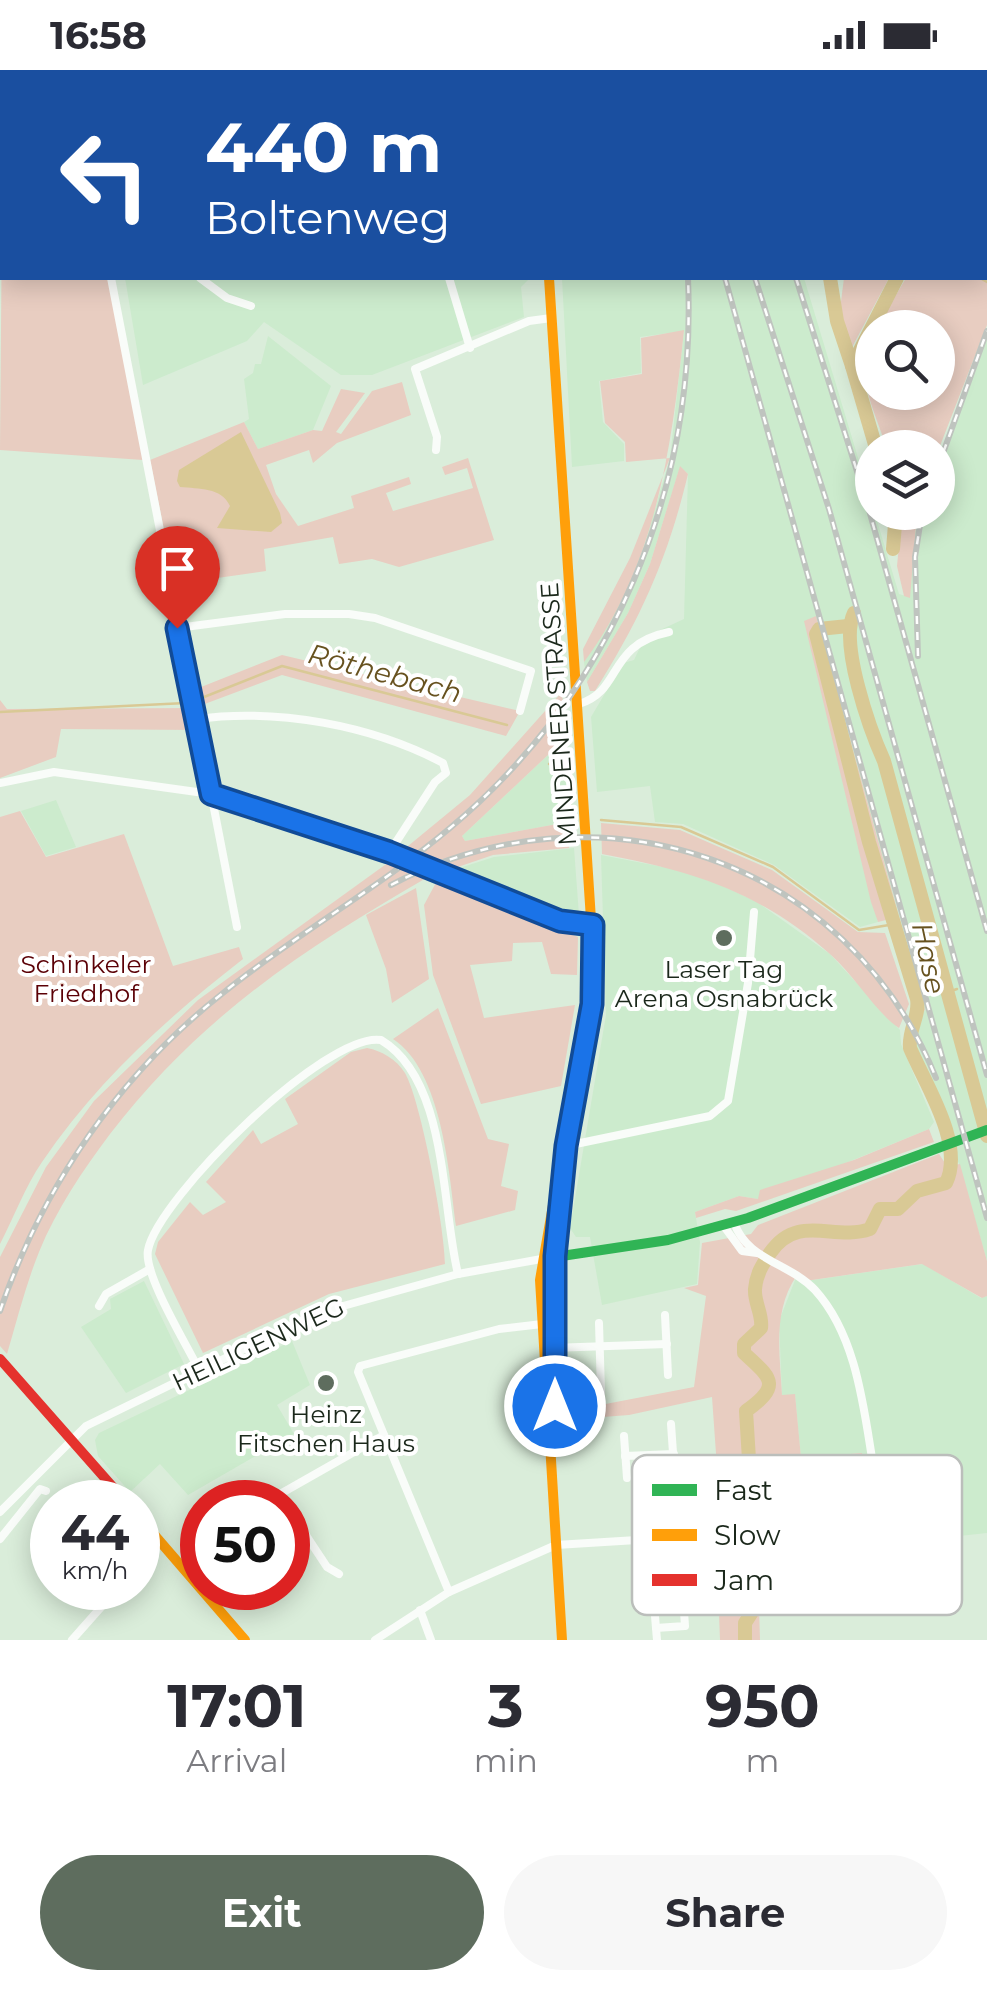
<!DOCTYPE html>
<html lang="en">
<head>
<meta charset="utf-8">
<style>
	body { margin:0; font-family:Montserrat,sans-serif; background:#f7f7f7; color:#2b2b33; height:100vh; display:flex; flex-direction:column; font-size:38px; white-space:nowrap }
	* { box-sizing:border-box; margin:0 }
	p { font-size:32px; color:#7c7c81 }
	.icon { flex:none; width:55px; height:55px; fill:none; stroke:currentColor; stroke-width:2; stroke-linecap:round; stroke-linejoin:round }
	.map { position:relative; height:1570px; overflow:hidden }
	.sheet { display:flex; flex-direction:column; background:#fff; flex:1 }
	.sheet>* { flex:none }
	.top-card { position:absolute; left:0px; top:0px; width:988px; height:210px; box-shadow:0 5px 25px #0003; background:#1a4fa0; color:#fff; overflow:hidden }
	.tools { position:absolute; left:855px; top:240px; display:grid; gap:20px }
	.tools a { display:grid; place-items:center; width:100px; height:100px; border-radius:50%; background:#fff; box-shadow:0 5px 25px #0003; font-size:50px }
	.speed { position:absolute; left:30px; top:1410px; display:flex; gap:20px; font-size:50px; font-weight:700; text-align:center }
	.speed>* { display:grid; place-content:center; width:130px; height:130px; border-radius:50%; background:#fff; box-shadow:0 5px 25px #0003; line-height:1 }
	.speed small { font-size:25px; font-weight:400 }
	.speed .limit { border:15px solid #d22; background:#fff; color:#111 }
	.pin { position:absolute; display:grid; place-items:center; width:85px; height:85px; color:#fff; margin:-102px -42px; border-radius:50% 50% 50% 0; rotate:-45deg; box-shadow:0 0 10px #0007 }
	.pin .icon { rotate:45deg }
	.me { position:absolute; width:110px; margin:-55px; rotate:0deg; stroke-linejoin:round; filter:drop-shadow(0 0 8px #0008) }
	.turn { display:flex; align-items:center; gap:35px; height:210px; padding:0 40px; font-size:45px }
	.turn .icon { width:130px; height:130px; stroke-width:2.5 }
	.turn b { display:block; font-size:70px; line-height:85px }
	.eta { display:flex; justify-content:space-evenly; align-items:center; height:170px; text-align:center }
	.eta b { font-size:60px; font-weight:700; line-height:70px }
	.cta { display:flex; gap:20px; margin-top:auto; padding:20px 40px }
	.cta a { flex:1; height:115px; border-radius:60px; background:#5e6d5e; color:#fff; font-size:40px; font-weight:700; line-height:115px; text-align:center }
	.cta a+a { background:#f7f7f7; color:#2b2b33 }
	.status { display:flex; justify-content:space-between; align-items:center; height:70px; padding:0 50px; background:#fff; direction:ltr }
	.status svg { height:28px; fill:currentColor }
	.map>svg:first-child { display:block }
	.built { fill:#ccebcd }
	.green { fill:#e8cdc1 }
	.water { fill:#d9c995 }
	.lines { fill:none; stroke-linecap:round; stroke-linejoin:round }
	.stream { stroke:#d9c995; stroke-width:2.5 }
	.river { stroke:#d9c995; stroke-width:14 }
	.street { stroke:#f9fcf9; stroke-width:8 }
	.fast { stroke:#30b455; stroke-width:10 }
	.slow { stroke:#ff9f0a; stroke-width:10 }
	.jam { stroke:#e5322d; stroke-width:10 }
	.rail-casing { stroke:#bfc4bf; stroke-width:6 }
	.rail { stroke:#fff; stroke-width:2.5; stroke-dasharray:8; stroke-linecap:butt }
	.route-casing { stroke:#114b97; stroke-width:25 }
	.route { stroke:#1a73e8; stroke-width:18 }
	.poi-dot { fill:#5e6d5e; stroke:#fff; stroke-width:4 }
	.labels { text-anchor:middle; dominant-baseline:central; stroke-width:8; stroke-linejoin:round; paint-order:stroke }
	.street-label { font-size:25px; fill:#1b281b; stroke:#fff }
	.park-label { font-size:25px; fill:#5b0006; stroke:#fff }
	.poi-label { font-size:25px; fill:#1b281b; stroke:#fff }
	.water-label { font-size:28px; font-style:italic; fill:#67521f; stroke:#fff }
	.key { fill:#fff; stroke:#bbbebb; stroke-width:2.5 }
	.key-label { font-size:28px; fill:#1b281b }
</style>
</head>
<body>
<div class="status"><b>16:58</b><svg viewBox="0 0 49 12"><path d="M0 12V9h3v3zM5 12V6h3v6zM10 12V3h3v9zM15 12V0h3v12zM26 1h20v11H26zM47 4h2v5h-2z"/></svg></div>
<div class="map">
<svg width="987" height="1570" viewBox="0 0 987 1570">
	<rect width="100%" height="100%" fill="#daedda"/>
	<g class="built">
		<path d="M125 208H530L521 217 524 247 372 305H341L264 252 247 271 143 315Z"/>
		<path d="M562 208H804L899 524 909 527 917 443 938 442V388L943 390 987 261V1191L959 1094 910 978 908 964 925 940 831 651 878 852 860 857 774 795 683 754 655 752 650 716 597 722 591 647 623 593 634 590 645 567 684 549 688 404 680 397 650 494 628 543 587 612 584 592 644 476 670 388 684 261 640 267 641 303 599 311 603 352 624 374V391L572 397Z"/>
		<path d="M268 266 331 316 313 360 258 379 244 352 249 349 244 309 253 303 255 294H261Z"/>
		<path d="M566 668 574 751 465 771 462 766Z"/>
		<path d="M56 730 76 777 46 786 21 741Z"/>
		<path d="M574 778 579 845 565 846 450 801 494 787Z"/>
		<path d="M601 785 679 800 721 815 757 832 830 884 900 960 901 974 934 1052 929 1059 758 1129 739 1126 695 1142 700 1172 697 1214 602 1235 590 1167H576L570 1158 606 945Z"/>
		<path d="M923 1194 981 1228 987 1226V1463L894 1473 884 1389 863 1392 861 1383 801 1388 795 1325 782 1326 779 1251 797 1205 806 1211Z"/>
		<path d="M144 1211 184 1294 126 1323 81 1257 111 1239 110 1229Z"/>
		<path d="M292 1271 310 1315 277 1335 294 1364 188 1425 160 1394 130 1422 98 1386 95 1370 99 1363Z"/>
	</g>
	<g class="green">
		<path d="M987 88V255L938 381V378L886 377C875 339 852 303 872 265V322H938V258L877 257 906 208H985Z"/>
		<path d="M2 139V208H109L143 390 0 380Z"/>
		<path d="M844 208H889L850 281 839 247Z"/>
		<path d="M684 260C672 376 656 496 584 592L583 579 630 488 670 388 626 392 625 372 605 353 600 311 642 304 641 268Z"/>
		<path d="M402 312 411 345 337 373 313 393 309 380 266 395 276 424 298 456 354 438 351 426 409 407 411 414 386 423 393 441 473 418 467 398 445 405 442 397 468 388 494 470 399 497 372 489 339 494 333 467 264 479 266 501 175 514 150 390 244 352 258 379 313 360 322 361 341 319 365 323 336 362 341 364 372 321Z"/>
		<path d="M680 396 688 404C668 488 641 548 595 621H590L587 612 628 543 650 494Z"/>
		<path d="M902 443H917L910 528 904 526 897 496Z"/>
		<path d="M816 546 925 940 917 947 886 850 878 852 871 832 804 551Z"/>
		<path d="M282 585 520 641 506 666 282 605 194 638 198 660 61 659 56 687 0 708V630L7 639 193 638 191 621Z"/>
		<path d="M562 622 566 668 462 766 465 771 568 752 569 778 493 785 449 800 402 781 470 725Z"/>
		<path d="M20 741 46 787 124 764 173 896 239 877 243 889C167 948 97 1011 42 1092 25 1117 14 1147 0 1174V747Z"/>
		<path d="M601 753 680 760 772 800 858 862 885 863 909 934 899 958C877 944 854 905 831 885 761 822 693 801 602 784Z"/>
		<path d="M389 792 428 807C302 880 200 947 110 1064 83 1100 56 1140 39 1182 26 1214 17 1250 7 1284L0 1276V1187L46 1097 94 1031 198 930Z"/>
		<path d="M439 807 578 867 577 905 551 904 542 872 513 873 512 891 470 895 484 948 575 935 561 1016 481 1034 433 905 424 835Z"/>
		<path d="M416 818 429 909 392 933 386 899 366 845Z"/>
		<path d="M438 938 488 1069 509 1074 501 1116 518 1121 515 1140 456 1156C449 1102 442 1001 393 969Z"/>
		<path d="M367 978C382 981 396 989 405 1003 421 1031 445 1160 445 1194L329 1224 203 1283 155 1184 158 1172 190 1132 203 1145 226 1132 206 1112 253 1060 261 1074 298 1054 285 1029 351 982Z"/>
		<path d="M929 1059 934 1072 736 1141 725 1139 696 1148 695 1142 739 1126 758 1129 760 1120 854 1090Z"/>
		<path d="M939 1084 947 1096 960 1094 987 1191V1226L982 1228 922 1194 805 1211 797 1205C772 1242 780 1283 782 1325L795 1324 801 1388 862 1383 863 1392 884 1389 893 1467 757 1472 760 1570H720L716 1462 732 1460 731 1427 719 1426 712 1327 629 1345 563 1350 564 1342 694 1317 706 1226 684 1218 698 1215 702 1173 751 1164 758 1155Z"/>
	</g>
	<path class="water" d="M241 362 280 443 282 453 271 462 217 458 230 436C221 417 199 419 180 417L177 411 179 400Z"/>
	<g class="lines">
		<g class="stream">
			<path d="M798 0V2"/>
			<path d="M980 208 987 212"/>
			<path d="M199 629 282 596 507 655"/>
			<path d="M0 642 186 633"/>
			<path d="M549 694 567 693 569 721"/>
			<path d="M570 734 571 748"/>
			<path d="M601 750 681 757 773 797 859 860 895 854"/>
			<path d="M948 922 957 919"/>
		</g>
		<g class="river">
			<path d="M985 76 987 73"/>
			<path d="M830 208 837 251 852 296"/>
			<path d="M876 378 852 296 897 208"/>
			<path d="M893 479 896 442"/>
			<path d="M854 543C839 573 870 660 884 691L987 1066"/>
			<path d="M745 1570V1553L754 1539 748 1525 752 1438 746 1341C784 1314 769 1307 744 1283V1274L761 1258C763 1244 754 1233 755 1219 756 1205 762 1195 770 1183 798 1142 834 1172 870 1159L880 1139H898L917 1121 946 1113C965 1074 925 1014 910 978 908 960 920 946 917 929L869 772 816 564 819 559 848 556"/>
		</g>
		<g class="street">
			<path d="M427 0V2"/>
			<path d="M0 69H2"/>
			<path d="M111 208 237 857"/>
			<path d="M200 208 227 228 251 236"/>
			<path d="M449 208 470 278"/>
			<path d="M436 380 437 367 415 299 529 251 551 248"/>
			<path d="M177 558 285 544H349L375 548 531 601 520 641"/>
			<path d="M579 634C623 621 606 575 669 562"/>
			<path d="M196 649C277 638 371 655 443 693L446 703 435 712 389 783"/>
			<path d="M0 713 54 702 211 724 389 783 561 851 593 855"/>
			<path d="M566 1076 710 1046 728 1031 748 913 754 842"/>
			<path d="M734 1152C746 1190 790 1193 815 1220 855 1264 863 1332 872 1388"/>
			<path d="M723 1155 742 1181 757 1183"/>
			<path d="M99 1236 106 1224 150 1199"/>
			<path d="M665 1245 668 1305"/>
			<path d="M599 1253 601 1322"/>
			<path d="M551 1278 667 1274"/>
			<path d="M199 1300C187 1275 143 1204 148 1180 158 1128 327 961 381 970 448 1010 441 1135 458 1204"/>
			<path d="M624 1366 627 1408"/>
			<path d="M625 1386 674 1384"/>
			<path d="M266 1432 384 1365"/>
			<path d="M288 1438 327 1497 339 1504"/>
			<path d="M0 1442 86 1356 318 1243 458 1204 547 1188"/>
			<path d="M0 1469 40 1419 46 1421"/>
			<path d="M138 1495 159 1471"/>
			<path d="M182 1497 202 1480"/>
			<path d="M652 1510 657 1570"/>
			<path d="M449 1522 358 1302 360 1296 499 1259 542 1254"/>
			<path d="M420 1540 431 1570"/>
			<path d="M656 1558 685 1556 671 1354"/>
			<path d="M72 1570 118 1518"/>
			<path d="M375 1570 449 1522 556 1475 734 1464"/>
		</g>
		<g class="fast">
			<path d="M541 0V2"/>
			<path d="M555 1187 668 1170 748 1148 987 1060"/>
			<path d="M551 1369 555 1184 576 1030"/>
		</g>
		<g class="slow">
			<path d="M549 208 593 880 576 1030"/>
			<path d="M561 1089 540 1210 562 1570"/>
			<path d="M138 1446 245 1570"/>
		</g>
		<path class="jam" d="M0 1289 126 1432"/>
		<g class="rail-casing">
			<g id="rail">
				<path d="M667 0 668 2"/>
				<path d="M689 0V2"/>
				<path d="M729 0 730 2"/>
				<path d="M725 208 987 1148"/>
				<path d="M755 208 829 439 987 1005"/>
				<path d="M796 208 867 433 987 861"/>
				<path d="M938 397 987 261"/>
				<path d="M918 586 915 487 922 442"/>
				<path d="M391 815C598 707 847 787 936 1008"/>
				<path d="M0 1241C43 1116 119 1005 223 923 296 864 379 818 450 758 613 621 697 419 688 208"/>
			</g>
		</g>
		<use href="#rail" class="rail"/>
	</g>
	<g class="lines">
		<g class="route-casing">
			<path id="route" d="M177 558 211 724 389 782 560 851 593 855 592 934 566 1076 555 1186V1336"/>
		</g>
		<use href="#route" class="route"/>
	</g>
	<g class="poi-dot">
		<circle cx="724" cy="868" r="10"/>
		<circle cx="326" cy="1313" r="10"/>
	</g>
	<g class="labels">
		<g class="street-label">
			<text transform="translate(558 644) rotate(-94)">MINDENER STRASSE</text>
			<text transform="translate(258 1274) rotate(-25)">HEILIGENWEG</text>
		</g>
		<g class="park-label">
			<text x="86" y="894">Schinkeler<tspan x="86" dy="29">Friedhof</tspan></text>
		</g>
		<g class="poi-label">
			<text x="724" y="899">Laser Tag<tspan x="724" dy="29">Arena Osnabrück</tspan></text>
			<text x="326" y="1344">Heinz<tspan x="326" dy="29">Fitschen Haus</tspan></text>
		</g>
		<g class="water-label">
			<text transform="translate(385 603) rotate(15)">Röthebach</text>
			<text transform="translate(929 888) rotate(78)">Hase</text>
		</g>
	</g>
	<rect x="632" y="1385" width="330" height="160" rx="15" class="key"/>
	<rect x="652" y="1414" width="45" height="12" fill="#30b455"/>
	<rect x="652" y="1459" width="45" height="12" fill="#ff9f0a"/>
	<rect x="652" y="1504" width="45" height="12" fill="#e5322d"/>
	<g class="key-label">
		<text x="714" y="1430">Fast</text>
		<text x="714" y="1475">Slow</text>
		<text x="714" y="1520">Jam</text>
	</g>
</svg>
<div class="tools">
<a><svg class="icon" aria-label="search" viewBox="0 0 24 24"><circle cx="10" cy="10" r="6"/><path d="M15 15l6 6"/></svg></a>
<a><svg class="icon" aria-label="layers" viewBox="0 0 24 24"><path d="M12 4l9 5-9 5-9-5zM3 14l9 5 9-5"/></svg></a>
</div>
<div class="speed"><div>44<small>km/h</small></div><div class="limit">50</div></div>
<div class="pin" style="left:177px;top:558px;background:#d93025"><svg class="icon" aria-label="arrive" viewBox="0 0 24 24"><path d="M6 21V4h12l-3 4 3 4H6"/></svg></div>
<svg class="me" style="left:555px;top:1336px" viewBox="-20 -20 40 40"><circle r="17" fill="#1a73e8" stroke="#fff" stroke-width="3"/><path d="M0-11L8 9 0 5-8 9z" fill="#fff"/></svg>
<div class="top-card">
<div class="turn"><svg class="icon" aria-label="left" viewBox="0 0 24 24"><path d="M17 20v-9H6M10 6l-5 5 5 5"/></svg><div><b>440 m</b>Boltenweg</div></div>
</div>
</div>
<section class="sheet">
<div class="eta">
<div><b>17:01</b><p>Arrival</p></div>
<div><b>3</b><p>min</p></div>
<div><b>950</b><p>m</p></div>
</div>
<div class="cta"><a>Exit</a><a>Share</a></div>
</section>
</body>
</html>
